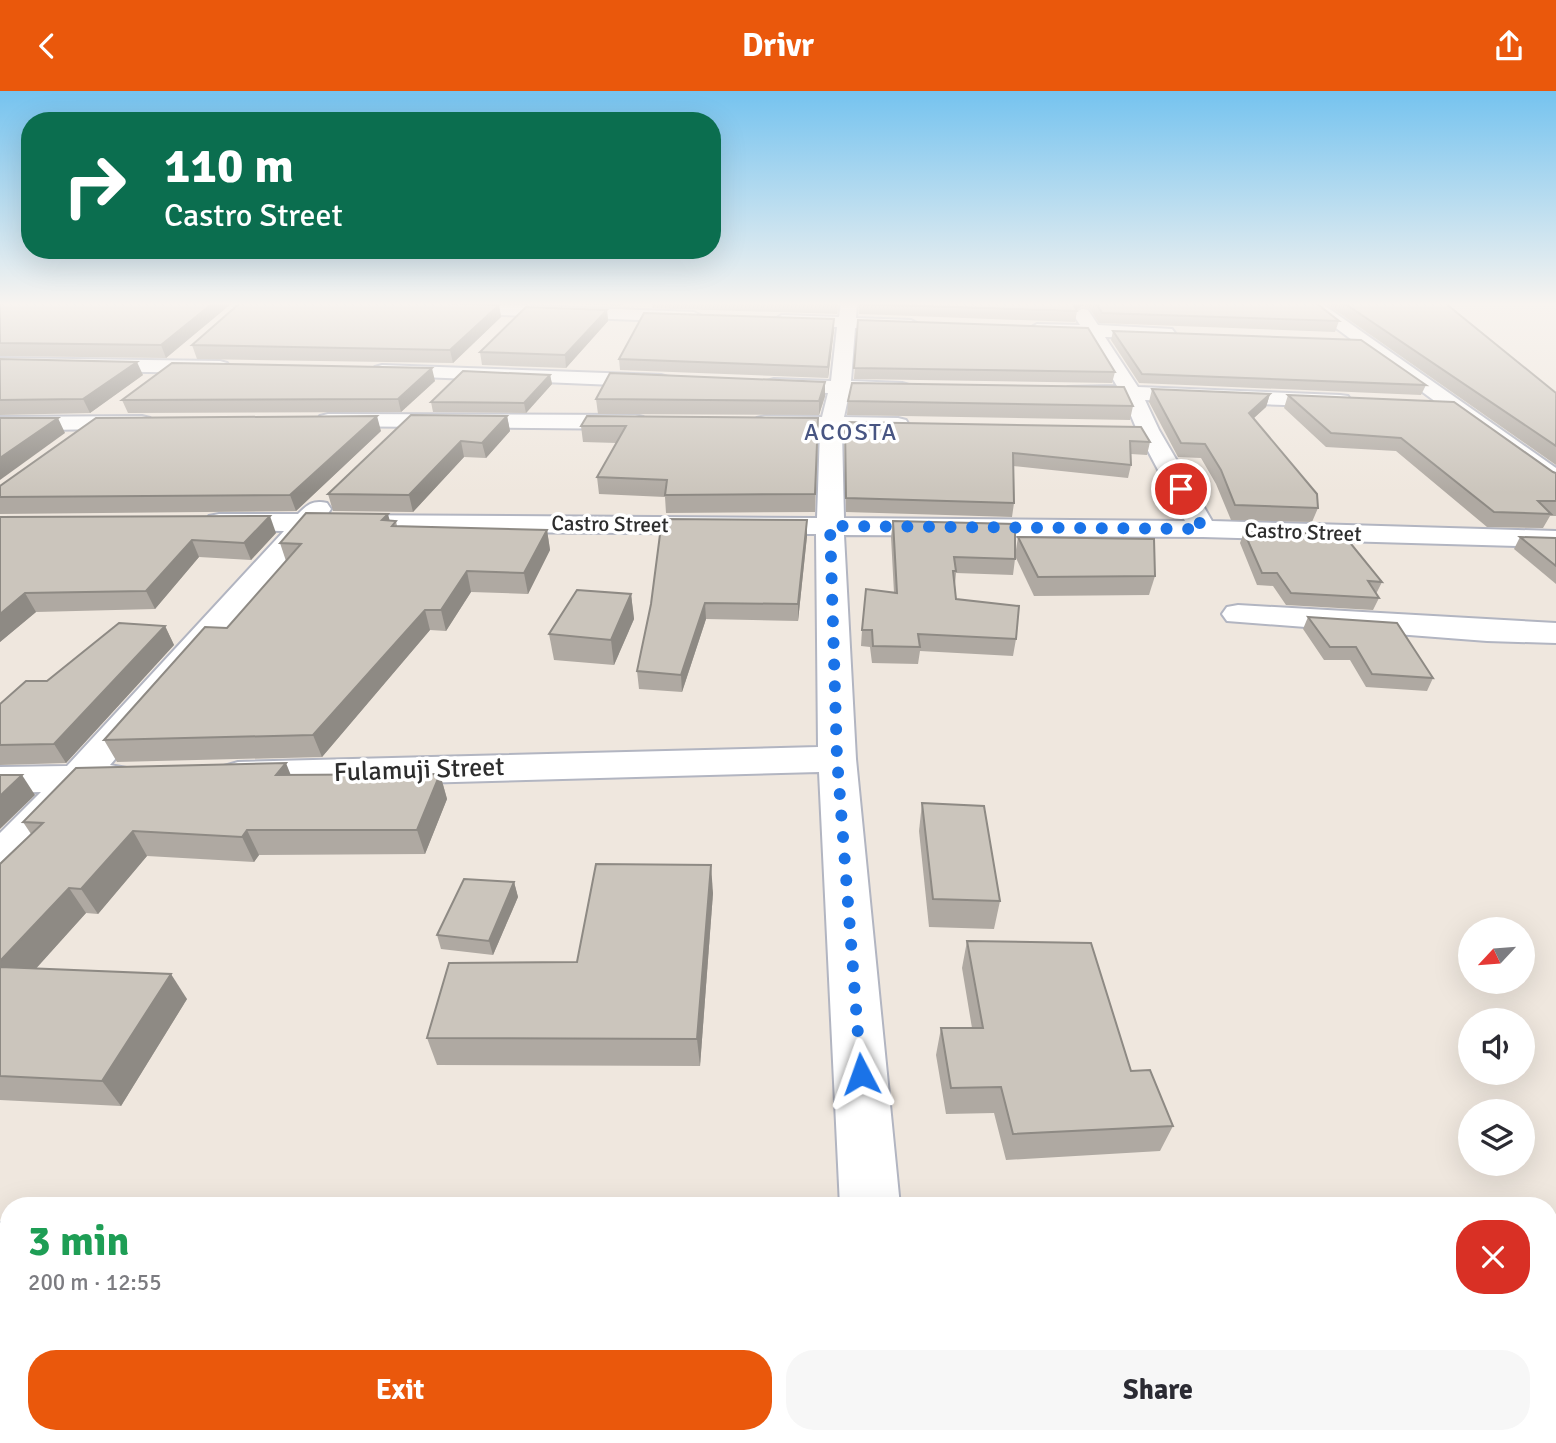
<!DOCTYPE html>
<html lang="en">
<head>
<meta charset="utf-8">
<style>
	body { margin:0; font-family:Signika,sans-serif; background:#f7f7f7; color:#2b2b33; height:100vh; display:flex; flex-direction:column; font-size:26px; white-space:nowrap }
	* { box-sizing:border-box; margin:0 }
	p { font-size:23px; color:#7c7c81 }
	.icon { flex:none; width:38px; height:38px; fill:none; stroke:currentColor; stroke-width:2; stroke-linecap:round; stroke-linejoin:round }
	.map { position:relative; flex:1; overflow:hidden }
	.sheet { position:absolute; left:0px; top:1106px; width:1558px; height:247px; display:flex; flex-direction:column; background:#fff; border-radius:28px 28px 0 0; box-shadow:0 7px 28px #0002 }
	.sheet>* { flex:none }
	.guide { position:absolute; left:21px; top:21px; width:700px; height:147px; border-radius:28px; box-shadow:0 7px 28px #0002; background:#0b6e4f; color:#fff; overflow:hidden }
	.needle { width:46px; rotate:244deg }
	.controls { position:absolute; left:1458px; top:826px; display:grid; gap:14px }
	.controls a { display:grid; place-items:center; width:77px; height:77px; border-radius:50%; background:#fff; box-shadow:0 7px 28px #0002; font-size:35px }
	.pin { position:absolute; display:grid; place-items:center; width:60px; height:60px; color:#fff; margin:-30px; border:4px solid #fff; border-radius:50%; box-shadow:0 2px 7px #0007 }
	.me { position:absolute; width:77px; margin:-38px; rotate:356deg; stroke-linejoin:round; filter:drop-shadow(0 0 5px #0008) }
	.turn { display:flex; align-items:center; gap:24px; height:147px; padding:0 28px; font-size:32px }
	.turn .icon { width:91px; height:91px; stroke-width:2.5 }
	.turn b { display:block; font-size:49px; line-height:60px }
	.round { display:grid; place-items:center; flex:none; width:74px; height:74px; border-radius:28px; background:#f7f7f7 }
	.overview { display:flex; align-items:center; justify-content:space-between; height:119px; padding:0 28px }
	h1 { font-size:42px; font-weight:800; line-height:52px; color:#1e9e55 }
	.primary-button { display:flex; gap:14px; margin-top:auto; padding:14px 28px }
	.primary-button a { flex:1; height:80px; border-radius:28px; background:#ea580c; color:#fff; font-size:28px; font-weight:800; line-height:80px; text-align:center }
	.primary-button a+a { background:#f7f7f7; color:#2b2b33 }
	header { display:flex; justify-content:space-between; align-items:center; height:91px; padding:0 28px; background:#ea580c; color:#fff; font-size:32px; font-weight:800 }
	.map>svg:first-child { display:block }
	.lines { fill:none; stroke-linecap:round; stroke-linejoin:round }
	.street-casing { stroke:#b2b5c1; stroke-width:4 }
	.street { fill:#fff; fill-rule:evenodd }
	.wall { fill:#afa9a2 }
	.shaded-wall { fill:#8e8a84 }
	.building { fill:#cbc5bc; stroke:#8e8a84; stroke-width:2 }
	.route { stroke:#1a73e8; stroke-width:12; stroke-dasharray:0 21.6 }
	.labels { text-anchor:middle; dominant-baseline:central; stroke-width:7; stroke-linejoin:round; paint-order:stroke }
	.far-street-label { font-size:21px; fill:#2d2d2d; stroke:#fff }
	.far-quarter-label { font-size:24px; letter-spacing:2px; fill:#485582; stroke:#fff }
	.street-label { font-size:26px; fill:#2d2d2d; stroke:#fff }
</style>
</head>
<body>
<header><svg class="icon" aria-label="back" viewBox="0 0 24 24"><path d="M15 5l-7 7 7 7"/></svg>Drivr<svg class="icon" aria-label="share" viewBox="0 0 24 24"><path d="M12 15V3M7 8l5-5 5 5M5 13v7h14v-7"/></svg></header>
<div class="map">
<svg width="1556" height="1352" viewBox="0 0 1556 1352">
	<rect width="100%" height="100%" fill="#efe7de"/>
	<g class="lines">
		<g class="street-casing">
			<g id="street">
				<path d="M456 212 694 221 703 226 694 231 446 222 437 217 440 213Z"/>
				<path d="M841 212H857L856 227 911 229 920 234 911 239 855 237 851 290 902 292 909 294 912 298 909 302 902 304 849 303 844 326 898 327 906 329 909 334 906 339 898 341 842 340 844 427 1185 430 1137 339 1124 308 1075 306 1068 304 1065 300 1068 296 1117 295 1087 245 1037 243 1028 238 1037 233 1080 234 1073 223 1082 218 1088 219 1098 234 1172 238 1175 242 1166 247 1105 246 1138 296 1340 304 1348 305 1351 310 1348 315 1340 316 1145 309 1159 339 1212 430 1556 440V456L1203 446 844 444 856 668 900 1115H840L819 681 238 697 224 693 219 684 224 675 238 671 818 656 816 443 313 440 110 674 132 678 138 687 132 696 118 700H88L15 779 0 783V742L41 701 0 702V676L67 675 284 440 219 439 209 437 205 431 209 425 219 423H298C308 413 313 409 327 412L331 418 327 424 817 427 820 340 765 339 757 337 754 332 757 327 765 325 822 326 828 302 774 300 767 298 764 294 767 290 774 288 831 290 837 236 782 234 773 229 782 224 839 226Z"/>
				<path d="M1302 212H1321L1556 377V396L1547 393Z"/>
				<path d="M0 267 220 270 227 272 230 276 227 280 220 282 0 279Z"/>
				<path d="M382 274 661 284 668 286 671 290 668 294 661 296 375 284 372 280 375 276Z"/>
				<path d="M328 323 635 324 643 326 646 331 643 336 635 338 320 335 317 330 320 325Z"/>
				<path d="M142 325 150 327 153 332 150 337 0 340V326Z"/>
				<path d="M1238 514 1556 532V552L1487 550 1227 530 1222 523 1227 516Z"/>
				<rect x="0" y="1132" width="9" height="62"/>
				<path d="M856 1344H926L927 1352H857Z"/>
			</g>
		</g>
		<use href="#street" class="street"/>
	</g>
	<g class="wall">
		<path d="M0 212H232L166 267 0 265Z"/>
		<path d="M540 212H624L621 215Z"/>
		<path d="M652 212H839L837 223 652 217Z"/>
		<path d="M859 212H1316L1339 230 1335 241 1099 232 1090 218 1082 215 1076 219 1077 220 1075 231 859 223Z"/>
		<path d="M1325 212H1445L1556 302V374Z"/>
		<path d="M499 214 501 226 453 272 197 268 192 254Z"/>
		<path d="M607 219 608 230 566 277 482 274 480 261Z"/>
		<path d="M858 229 1115 281 1112 292 854 288Z"/>
		<path d="M834 239 828 287 620 279 619 268Z"/>
		<path d="M1113 240 1426 294 1421 304 1139 292 1111 249Z"/>
		<path d="M0 268 143 284 90 322 0 324Z"/>
		<path d="M550 284 552 293 526 322 433 321 431 311Z"/>
		<path d="M435 290 401 321 128 322 122 309Z"/>
		<path d="M825 291V305L819 324 598 323 596 308Z"/>
		<path d="M1152 298 1270 303 1266 316 1254 327 1318 417 1312 431 1231 429 1216 393 1201 367 1178 366 1149 311Z"/>
		<path d="M1288 304 1556 382V425H1550L1543 437 1487 436 1396 360 1326 356 1284 317Z"/>
		<path d="M848 310 1133 315 1130 329 847 324Z"/>
		<path d="M507 325 510 340 486 367 464 366 413 421 333 420 328 403Z"/>
		<path d="M818 327 815 421 666 422 665 406 599 403 597 386 617 352 583 351 581 335Z"/>
		<path d="M845 331 1150 351 1147 364 1131 363V374L1128 387 1013 375 1014 412 1012 426 846 421Z"/>
		<path d="M381 340 296 420 0 423V395Z"/>
		<path d="M0 426 276 442 251 469 199 466 155 518 36 521 0 551Z"/>
		<path d="M390 429 396 430 397 435 547 439 550 459 528 503 471 501 446 540 430 539 322 666 117 671 104 649 227 537 286 470 280 452Z"/>
		<path d="M807 429V445L798 530 706 528 682 601 639 598 637 580 651 513Z"/>
		<path d="M893 430 1015 468 1013 484 956 482 955 494 956 508 1016 548 1013 565 920 560 918 573 872 572 870 556 861 555 862 539 894 502 891 446Z"/>
		<path d="M1244 441 1382 491 1376 503 1379 507 1373 519 1286 514 1273 495 1257 494 1240 452Z"/>
		<path d="M1018 446 1155 485 1149 504 1034 505 1015 465Z"/>
		<path d="M1520 446 1556 447V493L1514 458Z"/>
		<path d="M631 503 634 528 614 574 554 569 549 543Z"/>
		<path d="M1308 526 1433 587 1427 600 1366 596 1350 569H1324L1303 538Z"/>
		<path d="M165 535 174 554 66 672 0 674V613L47 590Z"/>
		<path d="M291 683H440L447 708 425 763 259 764 254 771 147 765 98 823 86 822 36 877 187 908 121 1015 0 1009V773L31 743 23 731Z"/>
		<path d="M922 712 1000 810 994 838 929 836 919 740Z"/>
		<path d="M514 791 518 806 493 864 441 858 437 844Z"/>
		<path d="M713 802 700 975 437 974 427 947Z"/>
		<path d="M967 850 1131 980 1173 1035 1160 1060 1006 1069 994 1022 946 1023 936 964 941 937H972L962 877Z"/>
	</g>
	<g class="shaded-wall">
		<path d="M213 212H232L166 267 161 254Z"/>
		<path d="M1072 212H1083L1082 215 1074 220Z"/>
		<path d="M499 214 501 226 453 272 450 259Z"/>
		<path d="M607 219 608 230 566 277 565 264Z"/>
		<path d="M834 228V239L828 287V276Z"/>
		<path d="M137 271 143 284 90 322 83 308Z"/>
		<path d="M432 277 435 290 401 321 398 308Z"/>
		<path d="M550 284 552 293 526 322 524 312Z"/>
		<path d="M825 291V305L819 324V310Z"/>
		<path d="M1270 303 1266 316 1245 335 1249 322Z"/>
		<path d="M377 325 381 340 296 420 290 404Z"/>
		<path d="M507 325 510 340 486 367 482 352Z"/>
		<path d="M58 327 65 342 0 389V367Z"/>
		<path d="M461 350 464 366 413 421 409 404Z"/>
		<path d="M388 423 393 442 382 429Z"/>
		<path d="M270 425 276 442 251 469 244 452Z"/>
		<path d="M807 429V445L798 530V513Z"/>
		<path d="M547 439 550 459 528 503 524 482Z"/>
		<path d="M192 449 199 466 155 518 146 500Z"/>
		<path d="M467 480 471 501 446 540 441 519Z"/>
		<path d="M25 502 36 521 0 551V523Z"/>
		<path d="M631 503 634 528 614 574 611 549Z"/>
		<path d="M705 512 706 528 682 601 681 584Z"/>
		<path d="M425 519 430 539 322 666 313 644Z"/>
		<path d="M165 535 174 554 66 672 54 653Z"/>
		<path d="M286 672 296 697 276 684Z"/>
		<path d="M440 683 447 708 425 763 417 739Z"/>
		<path d="M22 684 35 704 0 738V705Z"/>
		<path d="M247 739 259 764 254 771 242 746Z"/>
		<path d="M133 740 147 765 98 823 81 798Z"/>
		<path d="M711 774 713 802 700 975 697 948Z"/>
		<path d="M514 791 518 806 493 864 489 850Z"/>
		<path d="M69 797 86 822 15 901 0 883V870Z"/>
		<path d="M171 883 187 908 121 1015 102 990Z"/>
		<path d="M428 1344H459L456 1352H426Z"/>
	</g>
	<g class="building">
		<path d="M0 212H213L161 254 0 252Z"/>
		<path d="M240 212H448L499 214 450 259 192 254Z"/>
		<path d="M859 212H1073L1077 220 859 213Z"/>
		<path d="M1096 212H1316L1339 230 1102 222Z"/>
		<path d="M1344 212H1445L1556 302V355Z"/>
		<path d="M526 216 607 219 565 264 480 261Z"/>
		<path d="M644 222 834 228 828 276 619 268Z"/>
		<path d="M858 229 1088 237 1115 281 854 277Z"/>
		<path d="M1113 240 1361 249 1426 294 1142 283Z"/>
		<path d="M0 268 137 271 83 308 0 309Z"/>
		<path d="M172 272 432 277 398 308 122 309Z"/>
		<path d="M463 280 550 284 524 312 431 311Z"/>
		<path d="M610 282 825 291 819 310 596 308Z"/>
		<path d="M852 292 1124 296 1133 315 848 310Z"/>
		<path d="M1152 298 1270 303 1249 322 1317 403 1318 417 1235 414 1221 379 1205 353 1181 352Z"/>
		<path d="M1288 304 1454 311 1553 381 1556 382V410H1538L1551 423 1494 421 1401 347 1331 342Z"/>
		<path d="M411 324 507 325 482 352 461 350 409 404 328 403Z"/>
		<path d="M377 325 290 404 0 406V395L96 327Z"/>
		<path d="M587 325 818 327 815 403 665 404 667 389 597 386 626 335H581Z"/>
		<path d="M0 327H58L0 367Z"/>
		<path d="M845 331 1141 336 1150 351 1130 350 1131 374 1013 362 1014 412 846 407Z"/>
		<path d="M306 422 388 423 382 429 396 430 392 435 547 439 524 482 467 480 441 519H425L313 644 104 649 205 536 227 537 301 453 280 452Z"/>
		<path d="M270 425 244 452 192 449 146 500 25 502 0 523V426Z"/>
		<path d="M662 428 807 429 798 513 705 512 681 584 637 580 651 513Z"/>
		<path d="M893 430 1015 433V468L954 466 956 480H953L956 508 1019 515 1016 548 918 543 920 556 873 555 872 539H862L866 498 897 502Z"/>
		<path d="M1244 441 1343 443 1382 491 1368 490 1379 507 1291 502 1277 482H1262Z"/>
		<path d="M1018 446 1154 448 1155 485 1038 486Z"/>
		<path d="M1520 446 1556 447V475Z"/>
		<path d="M577 499 631 503 611 549 549 543Z"/>
		<path d="M1308 526 1397 532 1433 587 1372 583 1356 556H1330Z"/>
		<path d="M119 532 165 535 54 653 0 654V613L26 590H47Z"/>
		<path d="M286 672 276 684 440 683 417 739H247L242 746 133 740 81 798 69 797 0 870V773L43 732 23 731 76 677Z"/>
		<path d="M0 684H22L0 705Z"/>
		<path d="M922 712 984 715 1000 810 933 808Z"/>
		<path d="M596 773 711 774 697 948 427 947 449 872 577 871Z"/>
		<path d="M464 788 514 791 489 850 437 844Z"/>
		<path d="M967 850 1091 852 1131 980 1150 979 1173 1035 1013 1043 1001 996 951 997 941 937H983Z"/>
		<path d="M0 876 171 883 102 990 0 985Z"/>
		<path d="M258 1344H428L426 1352H254Z"/>
	</g>
	<linearGradient id="sky" x2="0" y2="1"><stop stop-color="#75c3ef"/><stop offset="0.53" stop-color="#f8f4f0"/><stop offset="1" stop-color="#f8f4f0" stop-opacity="0"/></linearGradient>
	<rect width="1556" height="402" fill="url(#sky)"/>
	<g class="lines">
		<path class="route" d="M861 983 837 667 830 435 1203 438 1181 398"/>
	</g>
	<g class="labels">
		<g class="far-street-label">
			<text transform="translate(610 433) rotate(1)">Castro Street</text>
			<text transform="translate(1303 441) rotate(2)">Castro Street</text>
		</g>
		<g class="far-quarter-label">
			<text x="851" y="341">ACOSTA</text>
		</g>
		<g class="street-label">
			<text transform="translate(419 679) rotate(-2)">Fulamuji Street</text>
		</g>
	</g>
</svg>
<div class="controls">
<a><svg class="needle" viewBox="-14 -14 28 28"><path d="M0-13l5 13h-10z" fill="#e53935"/><path d="M0 13l5-13h-10z" fill="#7c7c81"/></svg></a>
<a><svg class="icon" aria-label="sound" viewBox="0 0 24 24"><path d="M4 9h4l5-4v14l-5-4H4zM17 9q2 3 0 6"/></svg></a>
<a><svg class="icon" aria-label="layers" viewBox="0 0 24 24"><path d="M12 4l9 5-9 5-9-5zM3 14l9 5 9-5"/></svg></a>
</div>
<div class="pin" style="left:1181px;top:398px;background:#d93025"><svg class="icon" aria-label="arrive" viewBox="0 0 24 24"><path d="M6 21V4h12l-3 4 3 4H6"/></svg></div>
<svg class="me" style="left:861px;top:983px" viewBox="-20 -20 40 40"><path d="M0-17L14 15 0 8-14 15z" fill="#1a73e8" stroke="#fff" stroke-width="4"/></svg>
<div class="guide">
<div class="turn"><svg class="icon" aria-label="right" viewBox="0 0 24 24"><path d="M7 20v-9h11M14 6l5 5-5 5"/></svg><div><b>110 m</b>Castro Street</div></div>
</div>
<section class="sheet">
<div class="overview"><div><h1>3 min</h1><p>200 m · 12:55</p></div><a class="round" style="background:#d93025;color:#fff"><svg class="icon" aria-label="close" viewBox="0 0 24 24"><path d="M6 6l12 12M18 6L6 18"/></svg></a></div>
<div class="primary-button"><a>Exit</a><a>Share</a></div>
</section>
</div>
</body>
</html>
